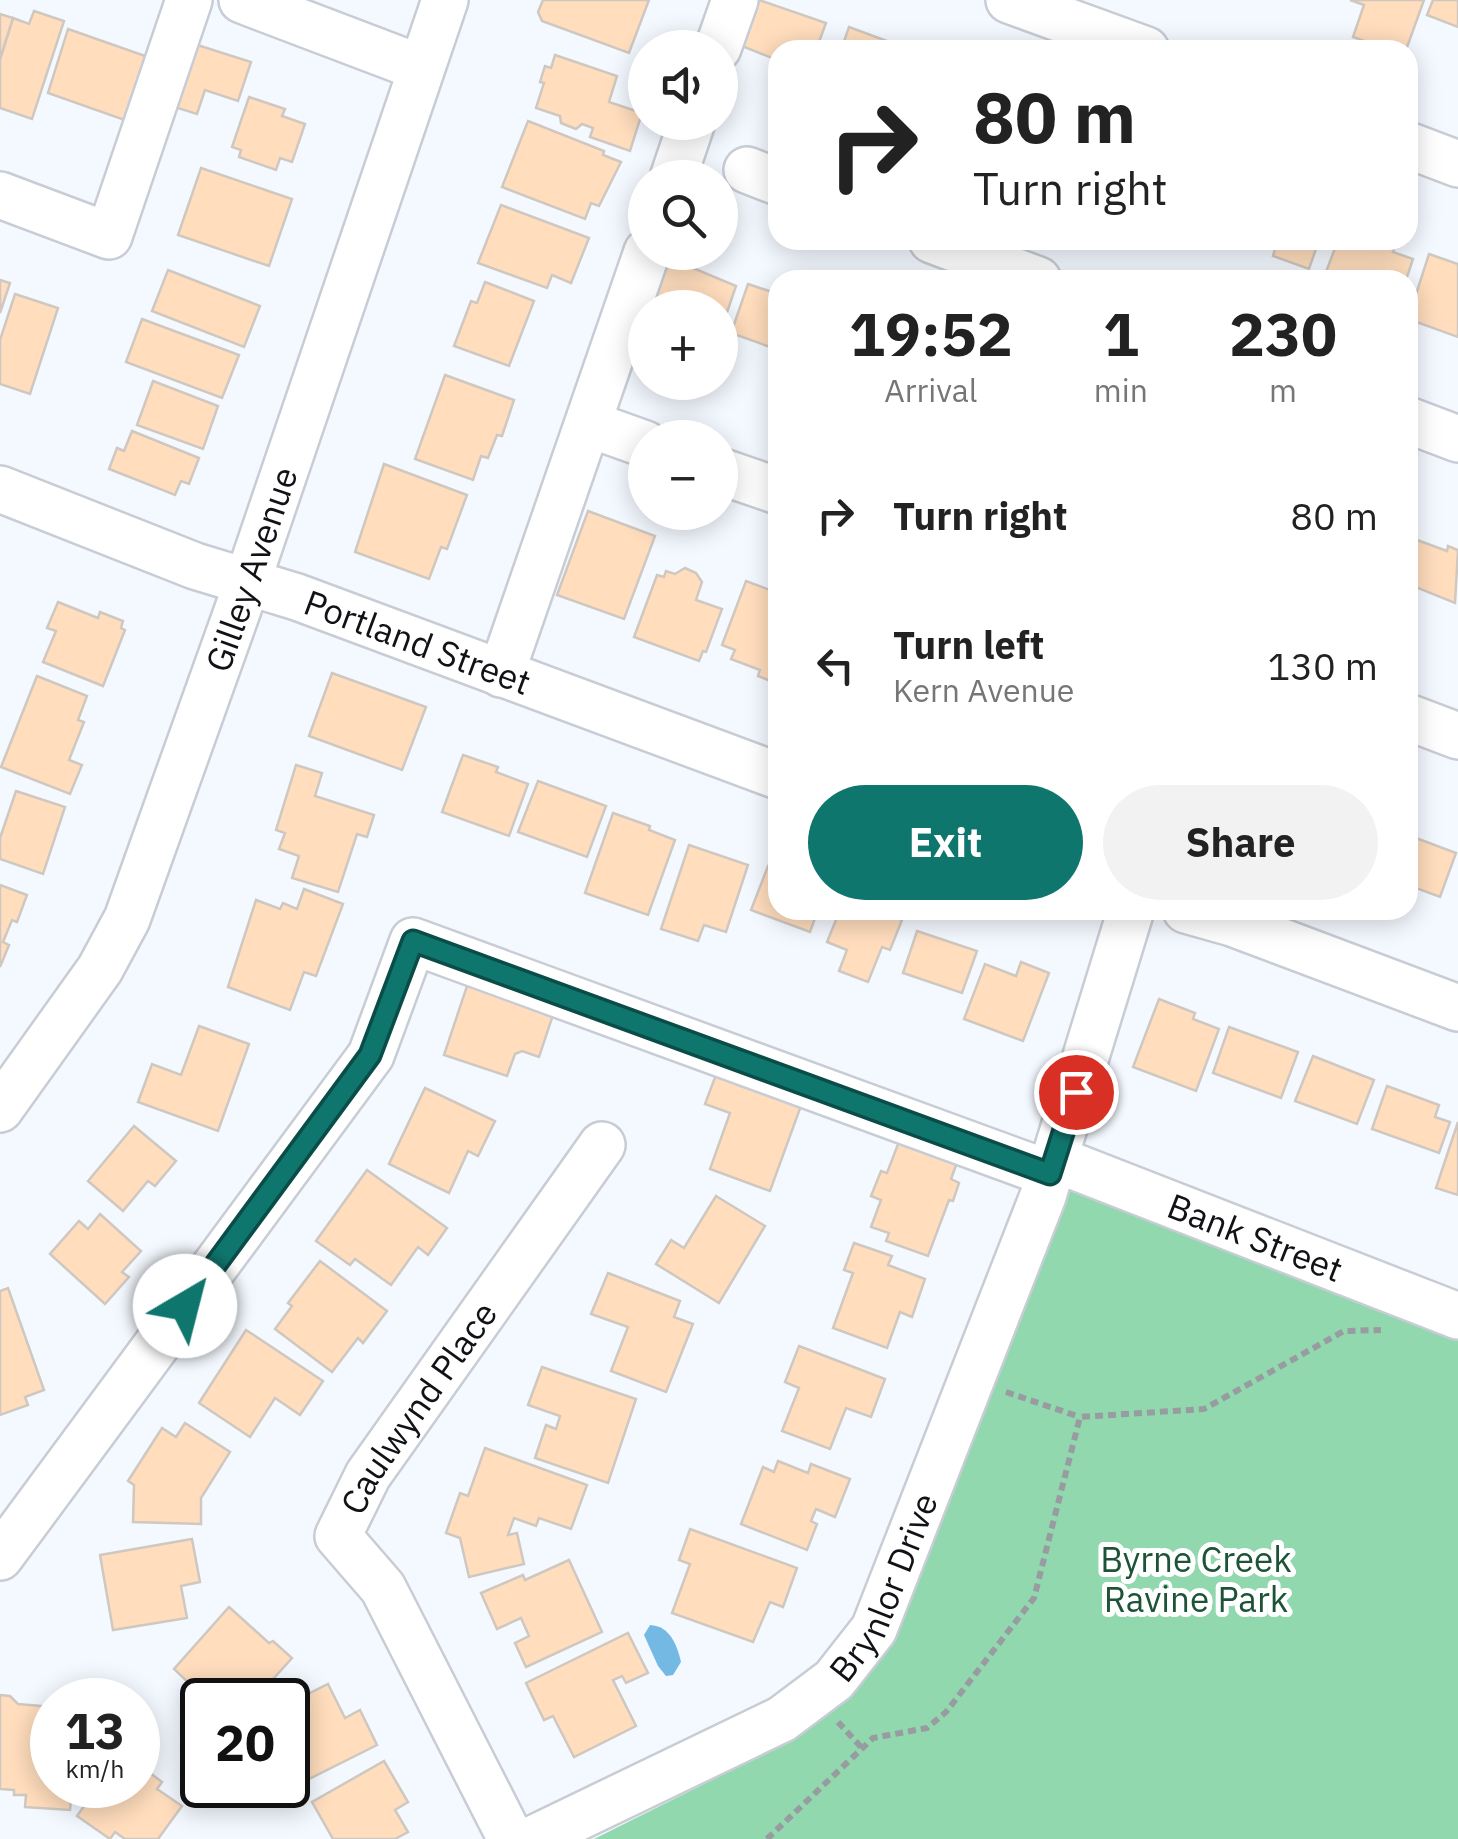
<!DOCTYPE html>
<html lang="en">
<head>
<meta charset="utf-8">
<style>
	body { margin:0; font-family:"IBM Plex Sans",sans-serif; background:#f2f2f2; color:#222; height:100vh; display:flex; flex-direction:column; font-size:38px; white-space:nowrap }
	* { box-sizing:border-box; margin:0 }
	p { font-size:32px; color:#767676 }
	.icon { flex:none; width:55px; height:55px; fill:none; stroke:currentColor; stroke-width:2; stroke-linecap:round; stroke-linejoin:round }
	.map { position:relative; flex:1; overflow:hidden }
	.details { position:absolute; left:768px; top:270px; width:650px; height:650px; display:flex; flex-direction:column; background:#fff; border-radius:30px; box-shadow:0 5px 25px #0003 }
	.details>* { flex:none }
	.hud { position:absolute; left:768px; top:40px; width:650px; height:210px; border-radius:30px; box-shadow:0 5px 25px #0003; background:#fff; color:#222; overflow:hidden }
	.buttons { position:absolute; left:628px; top:30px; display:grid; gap:20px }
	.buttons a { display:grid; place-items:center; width:110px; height:110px; border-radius:50%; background:#fff; box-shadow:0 5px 25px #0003; font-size:50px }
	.speed { position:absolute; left:30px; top:1678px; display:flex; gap:20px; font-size:50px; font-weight:700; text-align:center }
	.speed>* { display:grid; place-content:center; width:130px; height:130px; border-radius:50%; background:#fff; box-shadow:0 5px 25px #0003; line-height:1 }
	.speed small { font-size:25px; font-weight:400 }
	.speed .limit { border:5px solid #111; border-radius:15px; background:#fff; color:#111 }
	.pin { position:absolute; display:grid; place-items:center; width:85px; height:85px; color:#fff; margin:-42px; border:5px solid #fff; border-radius:50%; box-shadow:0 2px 10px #0007 }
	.me { position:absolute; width:110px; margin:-55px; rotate:37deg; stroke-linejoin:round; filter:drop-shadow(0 0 8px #0008) }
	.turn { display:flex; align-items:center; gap:35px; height:210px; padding:0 40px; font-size:45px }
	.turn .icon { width:130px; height:130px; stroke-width:2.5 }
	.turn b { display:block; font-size:70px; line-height:85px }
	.eta { display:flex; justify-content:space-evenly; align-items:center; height:170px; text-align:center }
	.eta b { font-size:60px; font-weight:800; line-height:70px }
	.button { display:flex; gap:20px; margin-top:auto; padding:20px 40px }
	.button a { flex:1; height:115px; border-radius:60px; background:#0f766e; color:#fff; font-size:40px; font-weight:800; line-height:115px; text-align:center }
	.button a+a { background:#f2f2f2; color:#222 }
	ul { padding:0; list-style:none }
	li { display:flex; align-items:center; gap:30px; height:150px; padding:0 40px }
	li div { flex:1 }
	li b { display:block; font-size:38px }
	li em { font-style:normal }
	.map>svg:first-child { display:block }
	.green { fill:#91d8ae }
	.water { fill:#73b9e4 }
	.building { fill:#ffddbd; stroke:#cfc8c1; stroke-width:2.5 }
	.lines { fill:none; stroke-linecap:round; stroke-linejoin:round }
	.minor-casing { stroke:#c8cdd5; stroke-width:50 }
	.path { stroke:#989ca1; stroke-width:6; stroke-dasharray:8 5; stroke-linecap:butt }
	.minor { stroke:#fff; stroke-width:45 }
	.route-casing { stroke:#0a4d48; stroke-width:25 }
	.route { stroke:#0f766e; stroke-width:18 }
	.labels { text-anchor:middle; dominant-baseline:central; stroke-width:10; stroke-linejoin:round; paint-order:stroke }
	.street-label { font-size:35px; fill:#111215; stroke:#fff }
	.park-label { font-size:35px; fill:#1d5438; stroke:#fff }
</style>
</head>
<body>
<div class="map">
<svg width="1458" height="1839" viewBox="0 0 1458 1839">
	<rect width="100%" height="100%" fill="#f4f9ff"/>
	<path class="green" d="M1073 1167 1458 1316V1839H594L792 1740C837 1710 862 1677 895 1634Z"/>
	<path class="water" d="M650 1625C670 1626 677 1645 681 1662L673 1675 666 1676 658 1666 644 1635Z"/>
	<g class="building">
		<path d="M543 0H649L629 53 542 21 538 12Z"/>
		<path d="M759 0 826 23 816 50H778L777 60 742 46Z"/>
		<path d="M1350 0H1424L1406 50H1390L1353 37 1364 5Z"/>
		<path d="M1433 0H1458V27L1427 15Z"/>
		<path d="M34 11 64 21 32 119 0 108V59L13 18 29 24Z"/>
		<path d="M0 14 13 18 0 59Z"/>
		<path d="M849 27 911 50H841Z"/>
		<path d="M68 29 151 58 130 122 48 93Z"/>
		<path d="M188 42 251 62 238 101 205 90 197 114 168 105Z"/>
		<path d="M555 55 617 76 609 102 642 113 630 151 590 137 593 128 582 124 576 129 561 123 560 116 536 108 544 83 540 82 545 66 551 68Z"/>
		<path d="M249 97 285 109 282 116 305 124 292 162 280 158 276 170 239 157 241 150 232 147Z"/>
		<path d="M528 121 604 151 603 155 621 162 599 206 591 203 585 219 502 187Z"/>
		<path d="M201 168 292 199 269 266 178 235Z"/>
		<path d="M501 205 589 238 571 283 552 275 547 288 478 263Z"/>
		<path d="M1251 240H1319L1309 269 1273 256 1275 249Z"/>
		<path d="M1341 240H1397L1393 252 1413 259 1406 280H1323L1335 248 1338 249Z"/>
		<path d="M1429 254 1458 264V337L1408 319Z"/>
		<path d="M669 258 736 286 721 330 720 308 652 306Z"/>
		<path d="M168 270 260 306 244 347 152 311Z"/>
		<path d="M0 280 10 283 0 313Z"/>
		<path d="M485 282 534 301 509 366 454 346 471 301 477 303Z"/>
		<path d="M748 284 778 294V347L774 345 773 348 731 333Z"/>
		<path d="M15 294 58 308 30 394 0 384V340Z"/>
		<path d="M142 319 239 355 222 398 126 362Z"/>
		<path d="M445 375 514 400 502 436 497 435 488 458 481 456 473 480 415 459Z"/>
		<path d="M153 381 218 406 203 449 137 425Z"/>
		<path d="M132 431 199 458 189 484 181 481 175 495 109 469 117 448 124 451Z"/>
		<path d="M384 464 467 495 447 549 441 547 429 579 355 552Z"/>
		<path d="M588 511 655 536 624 619 557 595Z"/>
		<path d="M1417 540 1447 551 1448 546 1458 550 1455 603 1408 584V565Z"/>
		<path d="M685 568 696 573 702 582 696 600 722 609 706 652 703 651 699 661 634 637 657 575 664 577 666 571 675 574Z"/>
		<path d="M746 581 778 593V684L758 676 760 670 731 659 735 650 722 645Z"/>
		<path d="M58 602 98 618 100 612 123 621 121 628 125 630 103 686 43 662 56 631 47 628Z"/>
		<path d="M332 673 426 707 402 770 309 736Z"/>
		<path d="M37 676 87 696 78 720 84 722 69 760 82 765 70 794 1 767Z"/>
		<path d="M463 755 498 767 496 772 528 784 509 836 442 812Z"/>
		<path d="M296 765 322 773 315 796 374 815 367 837 357 834 338 892 292 878 299 856 279 849 285 833 276 830Z"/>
		<path d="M538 781 606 806 587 857 518 832Z"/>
		<path d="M16 791 65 807 43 874 0 859V838Z"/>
		<path d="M613 813 650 826 649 830 675 840 648 915 585 893Z"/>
		<path d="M1408 835 1456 853 1440 897 1408 885Z"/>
		<path d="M689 845 748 865 726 932 704 925 698 941 661 929Z"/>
		<path d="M768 866 778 869V910H818L810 932 751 910Z"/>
		<path d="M0 885 27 895 17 922 12 920 3 942 9 945 0 967Z"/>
		<path d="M304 889 343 904 316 976 304 972 290 1010 228 987 256 900 280 909 283 903 297 909Z"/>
		<path d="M840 910H876L902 920 890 950 882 947 868 982 839 971 847 950 827 942Z"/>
		<path d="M917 931 977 951 962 993 903 973Z"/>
		<path d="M1021 962 1049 973 1023 1041 964 1019 985 964 1016 976Z"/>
		<path d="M469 980 555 1009 539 1057 522 1051 515 1054 507 1076 444 1055Z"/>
		<path d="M1159 999 1195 1013 1193 1019 1219 1029 1196 1091 1133 1067Z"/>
		<path d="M199 1026 249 1044 218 1131 138 1102 152 1064 181 1075Z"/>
		<path d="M1229 1027 1298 1052 1281 1098 1213 1073Z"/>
		<path d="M1313 1056 1374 1080 1357 1124 1295 1101Z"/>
		<path d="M717 1072 802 1103 770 1191 710 1169 730 1113 705 1104Z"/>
		<path d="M1387 1086 1439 1105 1435 1117 1450 1122 1439 1153 1372 1129Z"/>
		<path d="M425 1088 495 1121 478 1156 468 1151 449 1193 389 1164Z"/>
		<path d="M1458 1122V1195L1436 1188Z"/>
		<path d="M134 1126 176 1161 155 1186 148 1181 123 1211 88 1181Z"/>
		<path d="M900 1139 958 1160 951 1179 959 1183 953 1201 949 1200 928 1256 886 1241 889 1233 871 1227 881 1200 871 1196 881 1171 887 1173Z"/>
		<path d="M367 1170 447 1228 428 1255 418 1247 391 1285 355 1259 350 1265 316 1241Z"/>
		<path d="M716 1196 765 1226 719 1303 656 1264 671 1240 684 1248Z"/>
		<path d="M100 1214 141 1251 122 1272 129 1277 105 1304 50 1254 79 1221 88 1229Z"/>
		<path d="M854 1243 892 1256 888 1265 925 1279 912 1317 900 1312 887 1348 833 1328 853 1273 844 1270Z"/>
		<path d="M320 1261 387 1311 363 1343 358 1338 332 1372 275 1329 292 1306 288 1303Z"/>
		<path d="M608 1273 680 1301 674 1317 693 1324 666 1392 611 1371 628 1327 591 1314Z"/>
		<path d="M8 1288 44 1390 25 1397 28 1405 0 1415V1291Z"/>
		<path d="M246 1330 323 1381 300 1415 275 1398 250 1437 199 1403Z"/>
		<path d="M799 1346 885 1379 871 1417 846 1408 830 1449 782 1431 799 1388 785 1382Z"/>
		<path d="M542 1367 636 1399 608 1483 535 1458 546 1425 556 1429 560 1416 528 1405Z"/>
		<path d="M185 1423 230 1452 201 1498V1524L133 1522 134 1485 128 1481 162 1428 176 1437Z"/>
		<path d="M485 1448 587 1485 571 1529 539 1518 536 1526 514 1518 508 1535 517 1533 524 1564 469 1577 460 1538 446 1533 460 1493 468 1496Z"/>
		<path d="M778 1461 808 1473 811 1464 850 1479 835 1517 816 1509 811 1521 817 1524 807 1550 741 1524 763 1467 774 1472Z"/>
		<path d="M690 1529 797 1568 783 1607 770 1602 753 1642 672 1613 690 1564 679 1560Z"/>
		<path d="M192 1539 200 1582 181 1586 187 1618 113 1630 100 1555Z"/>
		<path d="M569 1560 602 1632 526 1667 515 1643 529 1636 521 1618 497 1629 481 1593 523 1575 525 1580Z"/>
		<path d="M229 1607 269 1643 273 1641 292 1658 254 1700H216L198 1684 194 1688 174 1669Z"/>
		<path d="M628 1633 648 1673 626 1683 622 1676 613 1680 636 1726 574 1757 553 1716 544 1720 526 1683Z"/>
		<path d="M328 1684 345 1718 360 1710 377 1745 299 1784 288 1760V1704Z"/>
		<path d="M0 1695 10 1696 18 1704 52 1707V1785H81L80 1791 72 1790 70 1810 25 1807 26 1795H14V1790L0 1789Z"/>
		<path d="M384 1761 408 1802 395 1810 408 1832 395 1839H333L312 1802Z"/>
		<path d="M138 1764 162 1782 157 1789 182 1806 158 1839H125L115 1832 110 1839 77 1816 97 1788 93 1785H138Z"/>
	</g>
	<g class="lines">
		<g class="minor-casing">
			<g id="minor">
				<path d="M242 0 421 68"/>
				<path d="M1009 0 1146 50"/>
				<path d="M718 48 735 0"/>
				<path d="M1408 145 1458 164"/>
				<path d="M747 170 778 182"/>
				<path d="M673 178 692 122"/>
				<path d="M0 195 109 236 189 0"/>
				<path d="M932 240 1038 280"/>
				<path d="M1408 420 1458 439"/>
				<path d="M589 424 645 444"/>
				<path d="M720 471 778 491"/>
				<path id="s1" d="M0 489 195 566 297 597 778 776"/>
				<path d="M501 674 647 252"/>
				<path d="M1408 717 1458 736"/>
				<path d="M1186 910 1232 923 1458 1008"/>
				<path id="s2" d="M0 1109 100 969 127 919 238 609 445 0"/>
				<path id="s3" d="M1055 1159 1458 1316"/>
				<path d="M0 1557 371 1055 413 941 1050 1174"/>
				<path id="s4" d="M511 1839 383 1588 338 1536 368 1475 602 1145"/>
				<path id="s5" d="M533 1839 782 1719 834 1680 874 1629 1043 1196 1131 910"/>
			</g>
		</g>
		<g class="path">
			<path d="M1006 1392 1080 1417"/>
			<path d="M838 1722 861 1747"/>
			<path d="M767 1839 873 1738 927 1728 946 1712 1034 1598 1080 1417 1204 1409 1344 1331 1381 1330"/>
		</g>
		<use href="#minor" class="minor"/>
	</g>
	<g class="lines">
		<g class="route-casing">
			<path id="route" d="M185 1306 370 1055 413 941 1050 1174 1076 1092"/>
		</g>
		<use href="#route" class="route"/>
	</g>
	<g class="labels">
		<g class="street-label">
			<text stroke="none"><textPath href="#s2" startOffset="600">Gilley Avenue</textPath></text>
			<text stroke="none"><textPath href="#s1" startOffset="445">Portland Street</textPath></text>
			<text stroke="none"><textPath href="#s3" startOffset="215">Bank Street</textPath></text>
			<text stroke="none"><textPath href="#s4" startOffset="502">Caulwynd Place</textPath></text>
			<text stroke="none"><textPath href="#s5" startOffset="448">Brynlor Drive</textPath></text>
		</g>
		<g class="park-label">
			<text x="1196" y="1559">Byrne Creek<tspan x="1196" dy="40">Ravine Park</tspan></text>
		</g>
	</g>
</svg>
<div class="buttons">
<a><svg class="icon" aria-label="sound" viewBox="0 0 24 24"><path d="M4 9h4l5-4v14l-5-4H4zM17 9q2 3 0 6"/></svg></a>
<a><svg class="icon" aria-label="search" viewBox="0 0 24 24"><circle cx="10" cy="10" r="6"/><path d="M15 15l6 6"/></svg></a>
<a>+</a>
<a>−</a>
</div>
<div class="speed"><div>13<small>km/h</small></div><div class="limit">20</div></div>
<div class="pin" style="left:1076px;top:1092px;background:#d93025"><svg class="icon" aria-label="arrive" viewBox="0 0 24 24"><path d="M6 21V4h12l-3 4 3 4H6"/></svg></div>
<svg class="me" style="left:185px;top:1306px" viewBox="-20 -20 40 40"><circle r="19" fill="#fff"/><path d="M0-13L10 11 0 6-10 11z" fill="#0f766e"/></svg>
<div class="hud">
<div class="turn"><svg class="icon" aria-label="right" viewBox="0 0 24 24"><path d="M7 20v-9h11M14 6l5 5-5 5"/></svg><div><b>80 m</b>Turn right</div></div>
</div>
<section class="details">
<div class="eta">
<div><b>19:52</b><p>Arrival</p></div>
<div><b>1</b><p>min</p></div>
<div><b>230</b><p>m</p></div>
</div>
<ul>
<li><svg class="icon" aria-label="right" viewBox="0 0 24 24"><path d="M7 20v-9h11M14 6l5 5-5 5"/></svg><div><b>Turn right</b></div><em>80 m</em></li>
<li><svg class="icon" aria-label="left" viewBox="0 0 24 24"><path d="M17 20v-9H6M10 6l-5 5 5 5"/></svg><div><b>Turn left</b><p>Kern Avenue</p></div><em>130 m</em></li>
</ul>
<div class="button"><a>Exit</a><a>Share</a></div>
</section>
</div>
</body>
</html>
